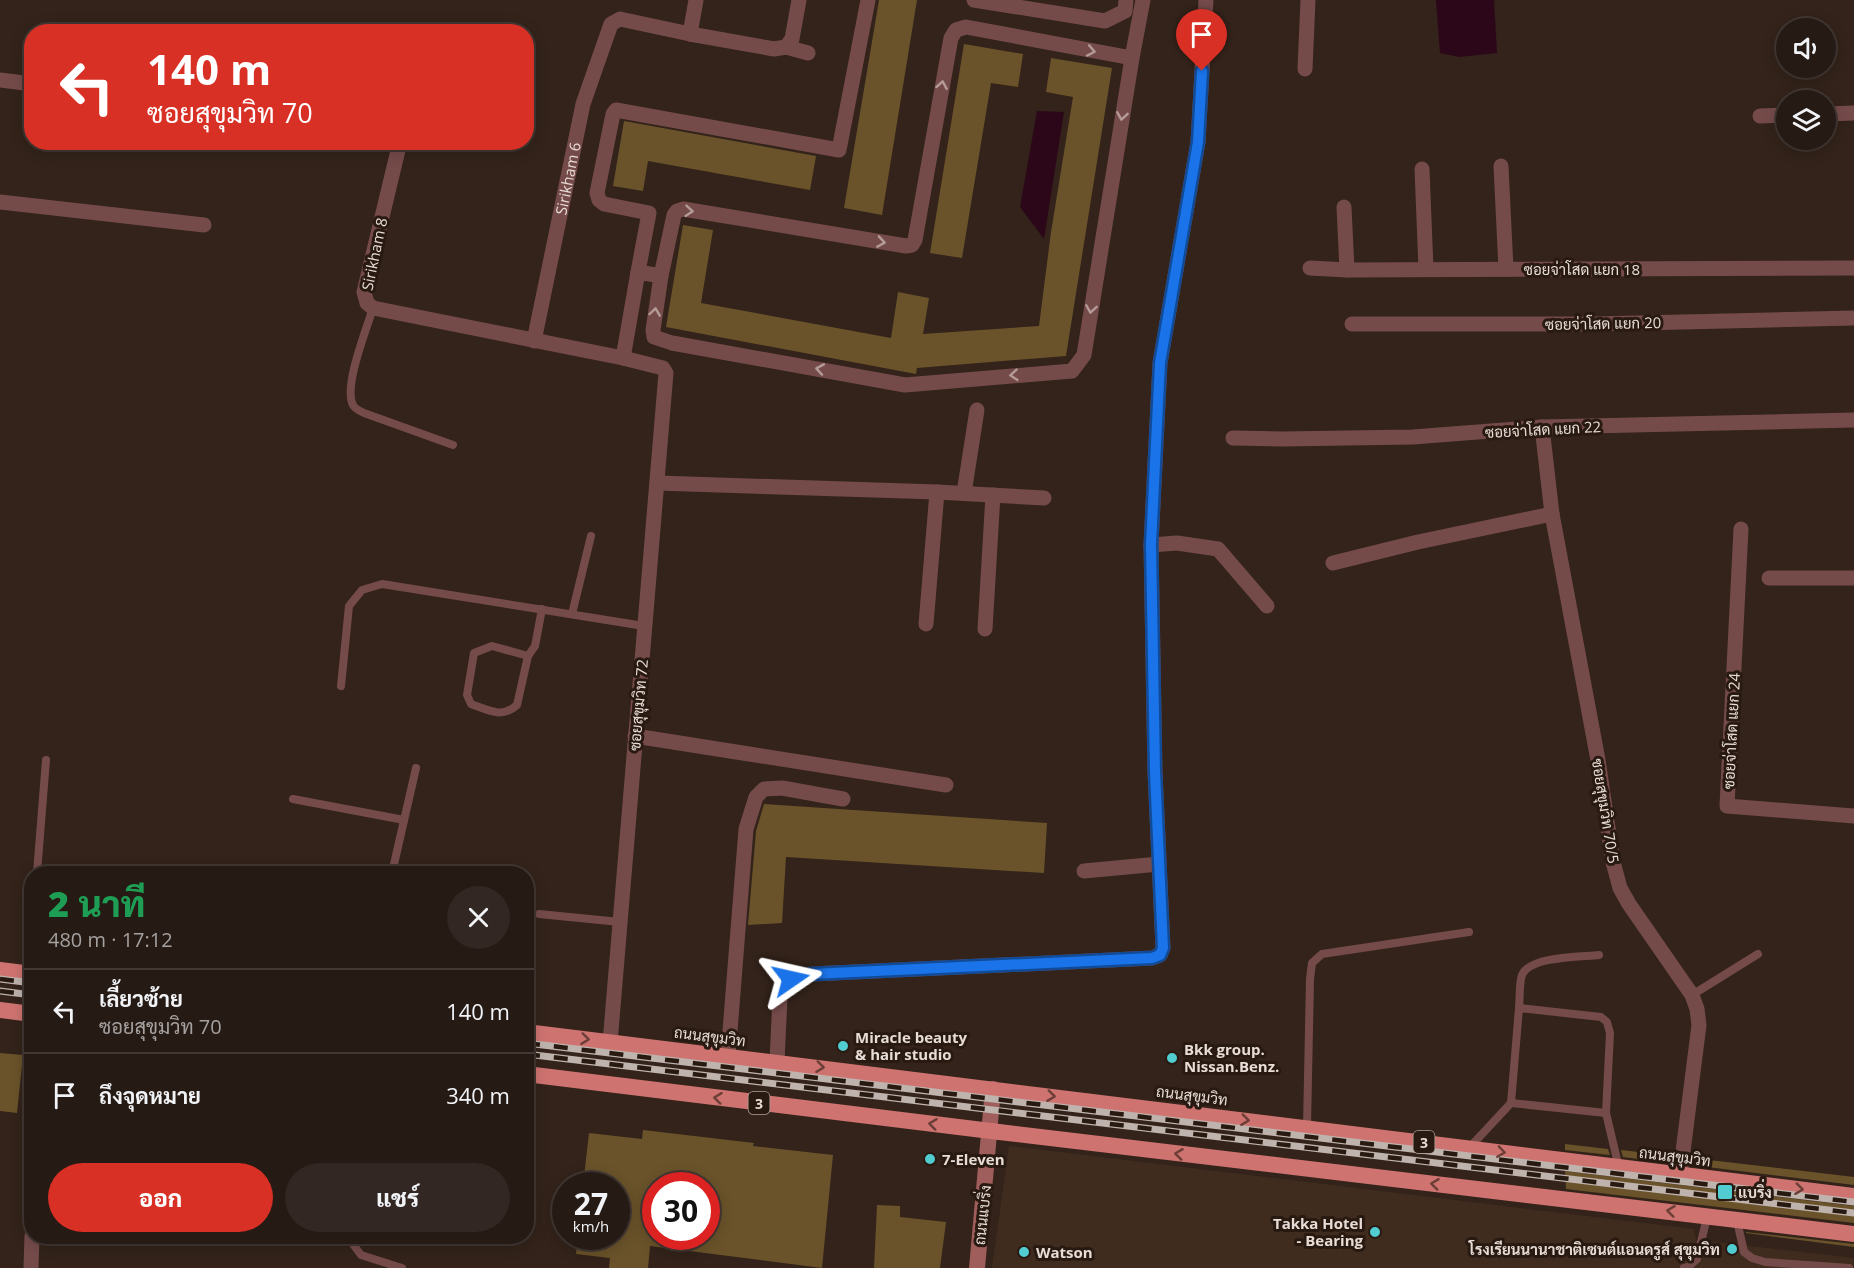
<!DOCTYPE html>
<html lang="th">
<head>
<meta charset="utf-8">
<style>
	body { margin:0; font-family:"Open Sans",Sarabun,sans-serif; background:#322722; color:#f1f3f6; height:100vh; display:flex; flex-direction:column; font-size:22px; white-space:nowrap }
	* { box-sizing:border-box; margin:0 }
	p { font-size:20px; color:#a4a1a0 }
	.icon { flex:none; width:33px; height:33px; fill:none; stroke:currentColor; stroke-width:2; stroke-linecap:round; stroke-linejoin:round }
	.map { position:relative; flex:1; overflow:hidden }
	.panel { position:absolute; left:24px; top:866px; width:510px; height:378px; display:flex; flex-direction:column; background:#261a14; border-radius:24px; box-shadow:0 3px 15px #0003,0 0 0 2px #423834 }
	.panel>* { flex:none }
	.hud { position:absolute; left:24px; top:24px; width:510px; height:126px; border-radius:24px; box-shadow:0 3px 15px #0003,0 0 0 2px #423834; background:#d93025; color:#fff; overflow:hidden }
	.fabs { position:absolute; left:1776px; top:18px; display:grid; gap:12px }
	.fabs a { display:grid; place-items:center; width:60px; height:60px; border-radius:50%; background:#261a14; box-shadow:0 3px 15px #0003,0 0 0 2px #423834; font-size:30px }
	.speed { position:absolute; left:552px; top:1172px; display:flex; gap:12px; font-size:30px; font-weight:700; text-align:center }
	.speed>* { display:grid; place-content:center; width:78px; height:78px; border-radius:50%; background:#261a14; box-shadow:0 3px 15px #0003,0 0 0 2px #423834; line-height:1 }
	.speed small { font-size:15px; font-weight:400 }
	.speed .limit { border:9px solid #d22; background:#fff; color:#111 }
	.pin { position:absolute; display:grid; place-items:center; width:51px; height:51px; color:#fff; margin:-62px -26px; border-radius:50% 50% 50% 0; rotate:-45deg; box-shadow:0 0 6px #0007 }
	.pin .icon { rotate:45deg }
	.me { position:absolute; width:66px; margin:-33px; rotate:79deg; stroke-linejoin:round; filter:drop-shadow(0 0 4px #0008) }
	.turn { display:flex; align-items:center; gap:21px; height:126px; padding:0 24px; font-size:27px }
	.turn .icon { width:78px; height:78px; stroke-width:2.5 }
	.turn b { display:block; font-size:42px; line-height:51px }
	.round { display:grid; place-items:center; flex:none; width:63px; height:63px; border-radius:32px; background:#322722 }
	.headline { display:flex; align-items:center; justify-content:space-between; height:102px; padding:0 24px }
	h1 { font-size:36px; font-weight:800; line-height:45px; color:#1e9e55 }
	.button { display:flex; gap:12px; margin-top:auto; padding:12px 24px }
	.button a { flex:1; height:69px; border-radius:36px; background:#d93025; color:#fff; font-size:24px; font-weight:800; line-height:69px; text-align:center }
	.button a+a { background:#322722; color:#f1f3f6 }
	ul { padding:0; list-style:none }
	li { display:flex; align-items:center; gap:18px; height:84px; padding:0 24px; border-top:2px solid #423834 }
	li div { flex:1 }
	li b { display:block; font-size:22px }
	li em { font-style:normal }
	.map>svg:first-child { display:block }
	.built { fill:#402c1f }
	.water { fill:#2c071a }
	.building { fill:#6a532a; fill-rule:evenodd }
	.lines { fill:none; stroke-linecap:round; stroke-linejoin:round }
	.service { stroke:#754b4a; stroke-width:8 }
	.minor { stroke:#754b4a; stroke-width:15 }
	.secondary { stroke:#9f5e5c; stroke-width:16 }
	.trunk { stroke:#cf7370; stroke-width:16 }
	.rail-casing { stroke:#bfb3ad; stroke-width:7 }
	.rail { stroke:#291a11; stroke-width:4.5; stroke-dasharray:14; stroke-linecap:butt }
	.oneway { stroke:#b49b97 }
	.oneway2 { stroke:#6b3e37 }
	.route-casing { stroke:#114b97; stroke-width:15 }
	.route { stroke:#1a73e8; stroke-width:10 }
	.poi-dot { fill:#51ccd1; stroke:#291a11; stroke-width:2 }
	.labels { text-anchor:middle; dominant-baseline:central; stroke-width:6; stroke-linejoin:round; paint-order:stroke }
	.shield { fill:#291a11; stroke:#aea29b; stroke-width:1.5 }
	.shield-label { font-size:14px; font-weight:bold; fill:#e7dcd6 }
	.street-label { font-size:15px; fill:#e7dcd6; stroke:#291a11 }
	.poi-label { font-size:15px; font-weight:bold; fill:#e7dcd6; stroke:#291a11; text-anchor:start }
</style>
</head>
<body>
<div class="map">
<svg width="1854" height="1268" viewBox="0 0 1854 1268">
	<rect width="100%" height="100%" fill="#33231a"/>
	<path class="built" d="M1009 1146 1694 1229 1696 1240 1854 1258V1268H992Z"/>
	<g class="water">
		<path d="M1436 0H1494L1497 53 1459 57 1440 53Z"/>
		<path d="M1037 111 1064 112 1044 239 1020 207Z"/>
	</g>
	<g class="building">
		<path d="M879 0H917L882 215 844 208Z"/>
		<path d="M964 44 1023 54 1018 87 991 83 962 258 930 253Z"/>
		<path d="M1051 58 1112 68 1066 356 917 368 916 374 666 327 683 225 713 230 701 303 891 338 898 292 929 298 923 334 1039 326 1051 232 1073 97 1046 92Z"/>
		<path d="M624 121 816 156 810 190 648 161 643 191 613 186Z"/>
		<path d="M764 804 1047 823 1044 873 786 857 782 923 748 925 756 831Z"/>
		<path d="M0 1053 23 1055 17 1113 0 1111Z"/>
		<path d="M643 1130 754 1143 753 1146 833 1155 822 1268 650 1246 648 1268H609L610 1258 576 1254 578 1236H616V1185H583L589 1133 642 1139ZM656 1185H706V1236H656Z"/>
		<path d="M1565 1144 1608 1149 1610 1155 1565 1150Z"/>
		<path d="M1621 1150 1673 1156 1672 1163 1623 1157Z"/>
		<path d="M1692 1158 1854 1177V1185L1691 1165Z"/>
		<path d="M1565 1171 1854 1206V1223L1566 1189Z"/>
		<path d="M877 1205 900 1206V1217L946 1222 940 1268H874Z"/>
		<path d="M1746 1232 1854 1244V1247L1746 1233Z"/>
	</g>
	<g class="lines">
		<g class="service">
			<path d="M373 308C367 328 343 387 353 405 355 409 360 411 364 413L453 445"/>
			<path d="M572 614 591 536"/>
			<path d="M528 656 492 646 474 653 467 695 471 704C488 710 502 719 517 705L528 656 535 646 542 609"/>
			<path d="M341 686 349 606 362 590 382 584 644 626"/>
			<path d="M293 799 404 820"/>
			<path d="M37 873 46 760"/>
			<path d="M392 873 416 768"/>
			<path d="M539 914 620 922"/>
			<path d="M29 973 32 940"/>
			<path d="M1692 995 1758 954"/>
			<path d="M1519 1008C1520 998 1519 984 1522 975 1530 956 1581 957 1599 955"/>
			<path d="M1511 1103 1606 1113"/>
			<path d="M1307 1127 1310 979 1312 963 1322 954 1469 932"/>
			<path d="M1470 1147 1511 1103 1519 1008 1601 1017 1607 1022 1610 1033 1606 1113 1619 1168"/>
			<path d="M1737 1221 1744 1252 1752 1258 1765 1262 1849 1268"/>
			<path d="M347 1236 361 1255 402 1268"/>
			<path d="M1684 1268 1688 1267 1697 1259 1707 1217"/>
		</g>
		<g class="minor">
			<path d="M974 0 1105 21 1125 11 1126 0"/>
			<path d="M690 34 696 0"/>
			<path d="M786 47 792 39 799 0"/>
			<path d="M1132 58 966 27 956 30 951 38 915 240 912 245 906 246 683 209 677 211 674 215 661 276 653 330 654 337 672 343 905 385 1072 371 1084 355 1132 58 1143 0"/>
			<path d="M1305 69 1308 0"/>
			<path d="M0 80 32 84"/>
			<path d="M1826 114 1854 113"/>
			<path d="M1760 116 1786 115"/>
			<path d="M400 142 364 292 367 303 373 308 623 358 663 368 666 373 610 1043"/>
			<path d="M1501 166 1506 269"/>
			<path d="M1422 169 1426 269"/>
			<path d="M0 202 204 225"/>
			<path d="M1344 207 1347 270"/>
			<path d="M1310 268 1347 270 1854 268"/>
			<path d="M638 272 649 213 604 204 599 200 597 193 613 114 616 110 839 150 868 0"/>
			<path d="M1352 324H1595L1854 318"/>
			<path id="s1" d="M534 341 583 104 611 24 620 19 690 34 774 49 786 47 808 53"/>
			<path d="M623 358 638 272 661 276"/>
			<path d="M1542 427 1552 514 1598 760 1613 862 1620 888 1629 904 1692 995 1697 1009 1699 1025 1680 1175"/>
			<path d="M1233 438 1282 439 1413 437 1542 427 1854 420"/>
			<path d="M657 483 937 492 1044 498"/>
			<path d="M964 493 977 410"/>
			<path d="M1741 529 1727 806 1854 816"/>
			<path d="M1151 545 1177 543 1218 549 1267 606"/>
			<path d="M1333 563 1418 542 1552 514"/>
			<path d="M1769 578H1854"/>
			<path d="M926 624 937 492"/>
			<path d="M985 629 993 495"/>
			<path d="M635 736 946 785"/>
			<path d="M1084 871 1159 864"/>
			<path d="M728 1056 746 829 756 797 764 789 782 788 843 799"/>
			<path d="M777 1062 780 997 791 979 812 974 1152 958 1160 955 1163 948 1155 772 1151 545 1160 363 1198 142 1206 0"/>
			<path d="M31 1268 32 1236"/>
		</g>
		<path class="secondary" d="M977 1268 993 1089"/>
		<g class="trunk">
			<path d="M0 970 32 974"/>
			<path d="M0 1010 32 1014"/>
			<path d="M526 1032 1854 1196"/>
			<path d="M526 1074 991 1131 1854 1234"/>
		</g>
		<g class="rail-casing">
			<g id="rail">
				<path d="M0 979 32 983"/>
				<path d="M0 991 32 995"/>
				<path d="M526 1043 1854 1202"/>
				<path d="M526 1054 1854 1213"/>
			</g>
		</g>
		<use href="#rail" class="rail"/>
	</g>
	<defs><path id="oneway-chevron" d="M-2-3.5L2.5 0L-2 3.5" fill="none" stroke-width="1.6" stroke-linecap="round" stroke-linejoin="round" transform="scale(1.5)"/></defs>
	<g class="oneway">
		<use href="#oneway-chevron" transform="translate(1091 51) rotate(11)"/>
		<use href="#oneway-chevron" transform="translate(942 85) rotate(-80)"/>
		<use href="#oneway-chevron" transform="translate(1122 116) rotate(99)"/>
		<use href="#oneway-chevron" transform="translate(689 211) rotate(5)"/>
		<use href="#oneway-chevron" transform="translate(881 242) rotate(9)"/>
		<use href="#oneway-chevron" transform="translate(1091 309) rotate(99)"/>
		<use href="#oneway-chevron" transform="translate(655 312) rotate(-82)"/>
		<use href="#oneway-chevron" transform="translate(820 369) rotate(-170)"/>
		<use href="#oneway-chevron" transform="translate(1014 375) rotate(175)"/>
	</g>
	<g class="oneway2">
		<use href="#oneway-chevron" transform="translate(585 1039) rotate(7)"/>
		<use href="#oneway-chevron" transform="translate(820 1067) rotate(7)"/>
		<use href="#oneway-chevron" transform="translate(1051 1096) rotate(7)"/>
		<use href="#oneway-chevron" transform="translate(718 1098) rotate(-173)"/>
		<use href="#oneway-chevron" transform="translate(1245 1120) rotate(7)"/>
		<use href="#oneway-chevron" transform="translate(933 1124) rotate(-173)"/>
		<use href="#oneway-chevron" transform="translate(1501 1152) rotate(8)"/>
		<use href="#oneway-chevron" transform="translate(1179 1154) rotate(-173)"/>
		<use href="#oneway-chevron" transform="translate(1435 1184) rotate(-173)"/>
		<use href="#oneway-chevron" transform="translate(1799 1189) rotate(7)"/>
		<use href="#oneway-chevron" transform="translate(1671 1211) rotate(-173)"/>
	</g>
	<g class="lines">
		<g class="route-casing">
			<path id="route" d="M791 979 812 974 1152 958 1160 955 1163 948 1155 772 1151 544 1160 363 1198 142 1202 71"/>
		</g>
		<use href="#route" class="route"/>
	</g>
	<g class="poi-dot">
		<circle cx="843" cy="1046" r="6"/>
		<circle cx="1172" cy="1058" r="6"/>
		<circle cx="930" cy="1159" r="6"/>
		<rect x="1717" y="1184" width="16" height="16" rx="3"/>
		<circle cx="1375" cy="1232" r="6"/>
		<circle cx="1732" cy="1249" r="6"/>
		<circle cx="1024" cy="1252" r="6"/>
	</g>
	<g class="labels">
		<g class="shield">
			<rect x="748.5" y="1092" width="21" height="22" rx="4.5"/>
			<rect x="1413.5" y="1131" width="21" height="22" rx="4.5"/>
		</g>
		<g class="shield-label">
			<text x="759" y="1103">3</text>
			<text x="1424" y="1142">3</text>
		</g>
		<g class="street-label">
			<text stroke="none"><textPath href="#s1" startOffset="166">Sirikham 6</textPath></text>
			<text transform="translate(374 254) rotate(-78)">Sirikham 8</text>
			<text x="1582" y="269">ซอยจ่าโสด แยก 18</text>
			<text transform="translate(1603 323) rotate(-1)">ซอยจ่าโสด แยก 20</text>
			<text transform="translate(1543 429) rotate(-3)">ซอยจ่าโสด แยก 22</text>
			<text transform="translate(638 705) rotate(-85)">ซอยสุขุมวิท 72</text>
			<text transform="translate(1731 731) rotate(-87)">ซอยจ่าโสด แยก 24</text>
			<text transform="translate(1606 811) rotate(81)">ซอยสุขุมวิท 70/5</text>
			<text transform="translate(710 1036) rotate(7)">ถนนสุขุมวิท</text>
			<text transform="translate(1192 1095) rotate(7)">ถนนสุขุมวิท</text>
			<text transform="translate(1675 1156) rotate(7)">ถนนสุขุมวิท</text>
			<text transform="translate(982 1215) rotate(-84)">ถนนแบริ่ง</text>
		</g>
		<g class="poi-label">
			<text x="855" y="1037">Miracle beauty<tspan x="855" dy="17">&amp; hair studio</tspan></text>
			<text x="1184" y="1049">Bkk group.<tspan x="1184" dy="17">Nissan.Benz.</tspan></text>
			<text x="942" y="1159">7-Eleven</text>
			<text x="1738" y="1192">แบริ่ง</text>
			<text x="1363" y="1223" text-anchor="end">Takka Hotel<tspan x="1363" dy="17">- Bearing</tspan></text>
			<text x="1720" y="1249" text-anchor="end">โรงเรียนนานาชาติเซนต์แอนดรูส์ สุขุมวิท</text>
			<text x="1036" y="1252">Watson</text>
		</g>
	</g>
</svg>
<div class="fabs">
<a><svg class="icon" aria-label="sound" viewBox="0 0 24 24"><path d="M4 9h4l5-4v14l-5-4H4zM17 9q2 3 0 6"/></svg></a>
<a><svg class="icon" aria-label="layers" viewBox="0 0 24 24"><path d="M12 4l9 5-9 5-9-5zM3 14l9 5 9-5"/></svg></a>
</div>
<div class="speed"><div>27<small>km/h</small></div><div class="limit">30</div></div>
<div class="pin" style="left:1202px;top:71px;background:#d93025"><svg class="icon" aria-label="arrive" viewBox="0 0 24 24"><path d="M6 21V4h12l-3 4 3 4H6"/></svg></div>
<svg class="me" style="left:791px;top:979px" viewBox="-20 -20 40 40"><path d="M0-17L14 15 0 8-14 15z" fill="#1a73e8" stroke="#fff" stroke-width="4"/></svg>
<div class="hud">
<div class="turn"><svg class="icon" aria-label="left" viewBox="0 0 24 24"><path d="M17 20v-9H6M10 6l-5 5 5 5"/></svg><div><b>140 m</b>ซอยสุขุมวิท 70</div></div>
</div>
<section class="panel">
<div class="headline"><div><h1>2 นาที</h1><p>480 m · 17:12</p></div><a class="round"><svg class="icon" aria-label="close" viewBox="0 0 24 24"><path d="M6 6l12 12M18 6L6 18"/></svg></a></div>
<ul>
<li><svg class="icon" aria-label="left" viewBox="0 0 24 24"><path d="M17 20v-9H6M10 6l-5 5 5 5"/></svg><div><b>เลี้ยวซ้าย</b><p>ซอยสุขุมวิท 70</p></div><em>140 m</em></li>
<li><svg class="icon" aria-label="arrive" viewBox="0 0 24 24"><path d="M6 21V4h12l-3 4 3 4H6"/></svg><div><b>ถึงจุดหมาย</b></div><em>340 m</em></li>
</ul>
<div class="button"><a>ออก</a><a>แชร์</a></div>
</section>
</div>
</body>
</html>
